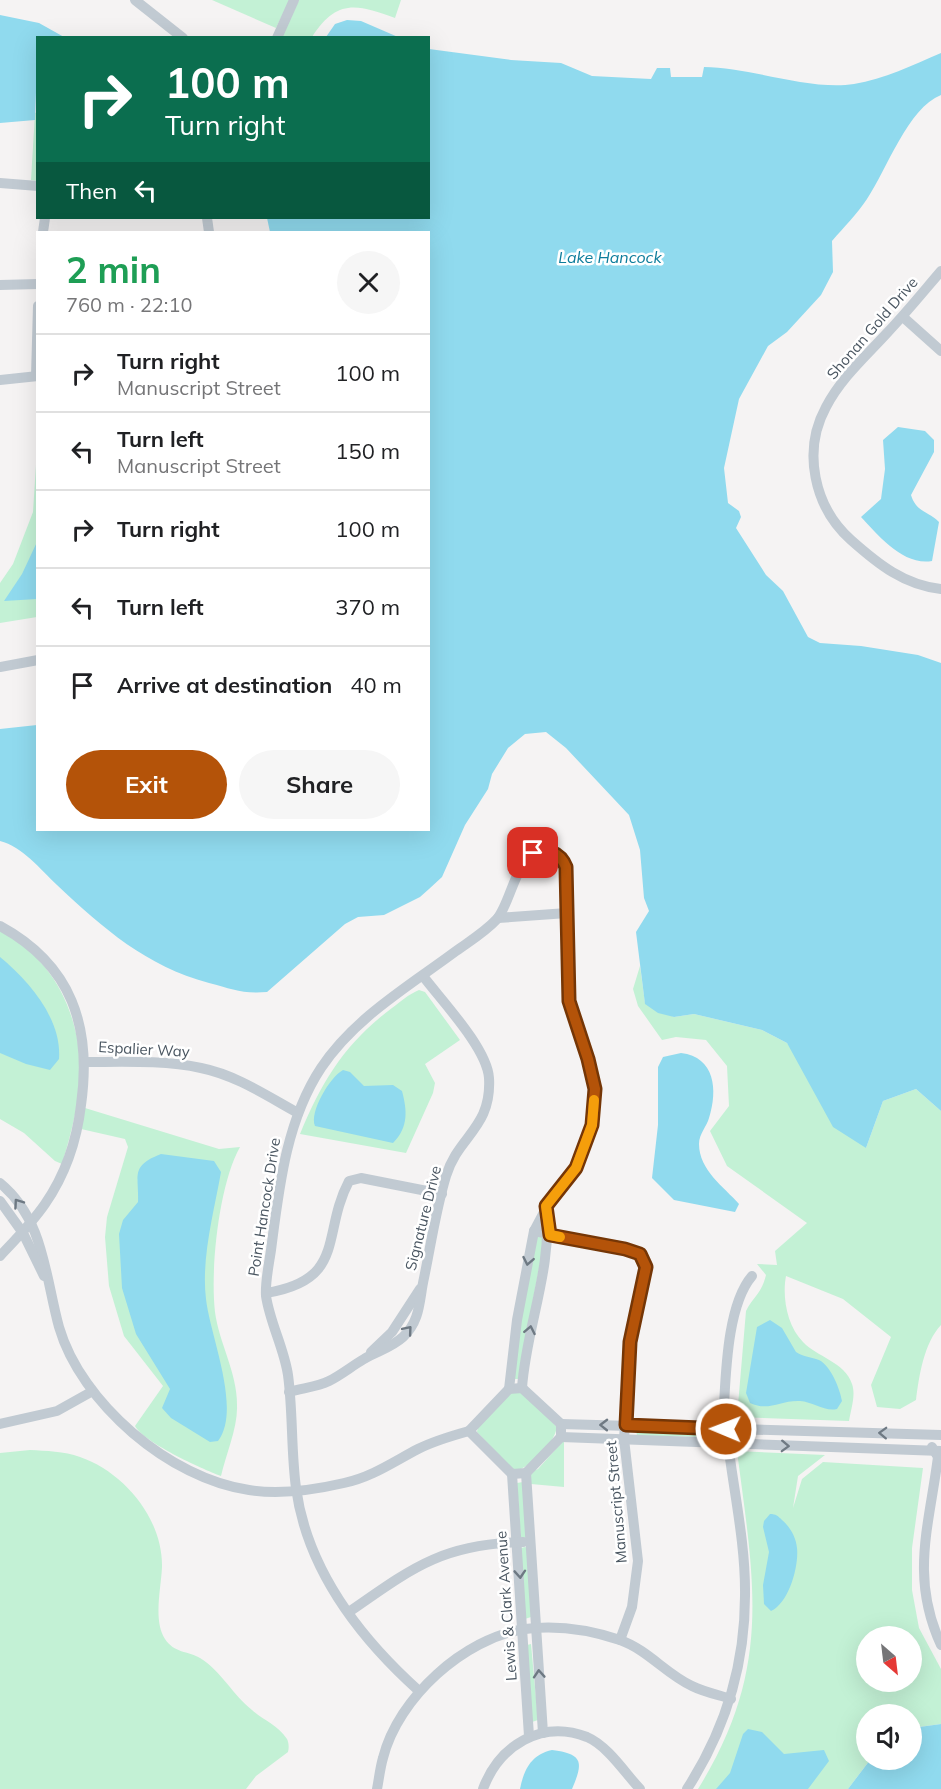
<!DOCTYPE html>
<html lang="en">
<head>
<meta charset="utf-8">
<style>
	body { margin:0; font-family:Mulish,sans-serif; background:#f6f6f6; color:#202124; height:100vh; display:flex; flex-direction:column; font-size:22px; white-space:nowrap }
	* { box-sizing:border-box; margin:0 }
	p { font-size:20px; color:#757577 }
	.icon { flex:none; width:33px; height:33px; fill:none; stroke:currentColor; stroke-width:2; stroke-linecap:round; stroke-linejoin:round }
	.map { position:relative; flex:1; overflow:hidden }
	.side { position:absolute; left:36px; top:231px; width:394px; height:600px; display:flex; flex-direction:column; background:#fff; border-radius:0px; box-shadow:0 6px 24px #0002 }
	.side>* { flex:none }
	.guide { position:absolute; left:36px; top:36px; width:394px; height:183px; border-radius:0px; box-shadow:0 6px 24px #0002; background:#0b6e4f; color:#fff; overflow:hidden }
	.needle { width:39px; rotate:152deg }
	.fabs { position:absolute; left:856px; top:1626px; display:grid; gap:12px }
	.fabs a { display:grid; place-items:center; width:66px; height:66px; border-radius:50%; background:#fff; box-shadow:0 6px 24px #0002; font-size:30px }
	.pin { position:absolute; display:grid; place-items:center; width:51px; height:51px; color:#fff; margin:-26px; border-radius:12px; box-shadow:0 3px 9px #0006 }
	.me { position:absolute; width:66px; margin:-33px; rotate:271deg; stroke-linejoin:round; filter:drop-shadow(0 0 4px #0008) }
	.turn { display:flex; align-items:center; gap:21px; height:126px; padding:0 30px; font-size:27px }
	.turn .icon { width:78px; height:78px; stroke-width:2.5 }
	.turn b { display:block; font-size:42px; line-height:51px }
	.then { display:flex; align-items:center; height:57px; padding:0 30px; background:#0003; gap:12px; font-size:22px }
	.round { display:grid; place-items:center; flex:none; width:63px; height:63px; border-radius:32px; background:#f6f6f6 }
	.headline { display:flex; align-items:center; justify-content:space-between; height:102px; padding:0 30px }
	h1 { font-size:36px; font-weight:700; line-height:45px; color:#1e9e55 }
	.primary-button { display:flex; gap:12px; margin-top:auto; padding:12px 30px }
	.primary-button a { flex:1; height:69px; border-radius:36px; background:#b45309; color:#fff; font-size:24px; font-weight:700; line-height:69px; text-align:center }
	.primary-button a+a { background:#f6f6f6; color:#202124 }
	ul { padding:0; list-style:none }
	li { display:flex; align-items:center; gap:18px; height:78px; padding:0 30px; border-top:2px solid #e0e0e0 }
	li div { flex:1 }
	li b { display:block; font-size:22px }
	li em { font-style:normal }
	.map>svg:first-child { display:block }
	.green { fill:#c3f1d5; fill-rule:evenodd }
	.water { fill:#90daee }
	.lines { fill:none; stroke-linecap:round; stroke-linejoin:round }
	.minor { stroke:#c1cad2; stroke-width:10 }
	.oneway { stroke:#6e7983 }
	.route-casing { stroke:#753606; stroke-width:15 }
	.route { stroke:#b45309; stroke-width:10 }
	.slow { stroke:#f59e0b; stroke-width:10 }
	.labels { text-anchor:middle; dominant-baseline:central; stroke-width:5; stroke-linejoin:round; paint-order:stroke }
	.street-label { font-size:15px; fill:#4a5661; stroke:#fff }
	.water-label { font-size:16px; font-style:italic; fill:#0c7c9b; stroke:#fff }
</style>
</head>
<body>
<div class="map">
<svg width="941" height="1789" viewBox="0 0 941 1789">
	<rect width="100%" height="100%" fill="#f5f3f3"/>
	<g class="green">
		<path d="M212 0H290L276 28Z"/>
		<path d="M299 0H401L395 18C355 3 336 0 312 37L281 38Z"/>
		<path d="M37 112V181L31 180 35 113Z"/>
		<path d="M37 449V617L0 623V583L13 564 33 512Z"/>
		<path d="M0 931C43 953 68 992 77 1038 78 1047 82 1056 81 1065 80 1099 72 1131 62 1164L55 1161 24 1133 0 1119Z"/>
		<path d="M640 966 645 1003 674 1017 694 1014 762 1030 787 1043 866 1148 883 1101 916 1089 941 1111V1325C924 1343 919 1376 916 1400L900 1409 877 1407 871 1385 891 1337 843 1299 786 1276C782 1297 787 1326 803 1342 817 1357 845 1362 852 1384 856 1395 851 1409 849 1421L737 1417 746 1311C754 1295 761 1295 766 1275L757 1264 777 1265 775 1251 807 1223 727 1166 710 1131 729 1106 727 1066 706 1040 676 1037 662 1040 638 1006 633 989Z"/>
		<path d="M419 990 425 992 460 1040 425 1064 435 1083 433 1093 406 1153 300 1134C322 1081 345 1043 392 1008 400 1002 409 994 419 990Z"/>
		<path d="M85 1108 219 1149 240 1147C219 1184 210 1269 215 1312 219 1343 237 1372 237 1405 238 1427 226 1454 221 1476 202 1469 143 1442 135 1426L163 1386 124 1336 109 1286 105 1237 107 1217 128 1147 125 1139 81 1129Z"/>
		<path d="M537 1236 545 1237 518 1379H515L513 1359Z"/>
		<path d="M520 1391 557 1427C554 1444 531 1468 514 1471L477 1432 478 1427 510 1393Z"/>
		<path d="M636 1430 713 1432V1437L637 1436Z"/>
		<path d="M564 1440V1487L531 1484V1472L538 1469Z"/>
		<path d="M30 1450C46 1451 64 1451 80 1457 124 1472 163 1519 162 1567 161 1589 153 1621 165 1639 174 1653 188 1651 200 1658 221 1671 233 1695 252 1710 263 1720 278 1725 287 1739 289 1743 289 1748 288 1752L256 1776 246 1789H0V1453Z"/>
		<path d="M737 1451 825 1455 798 1476 793 1508 802 1479 823 1462 923 1468 912 1548V1590L919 1628 941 1669V1724L912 1728V1714H867V1760H870L848 1789H698C773 1668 754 1583 737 1451ZM867 1636H912V1682H867Z"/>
		<path d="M523 1482 528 1537 521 1540 517 1483Z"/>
		<path d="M525 1547 528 1548 531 1617 525 1619 521 1548Z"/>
		<path d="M531 1644 538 1720 532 1722 527 1645Z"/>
	</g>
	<g class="water">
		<path d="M0 15 39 23 64 37 38 38 35 120 0 123Z"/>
		<path d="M347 20 361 21 398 37H326L335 24Z"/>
		<path d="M429 49 511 60 561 63 592 76 651 79 657 68H670L671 77H702L704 67C749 67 810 91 854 84 884 79 913 65 941 53V95C908 108 887 169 867 199 857 214 844 227 832 241L833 272 821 295 787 332 768 346 739 399 724 468 728 503 739 511 741 517 736 528 766 575 783 591 808 637 820 643 861 646 918 655 941 663V1111L916 1089 883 1101 866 1148 833 1127 787 1043 762 1030 694 1014 674 1017 658 1013 645 1004 636 932 649 911 644 898 640 850 629 815 566 748 546 732 525 734 508 748 492 774 488 789 465 825 442 877 429 889 420 897 384 915 358 917 345 924 267 992C242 994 232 989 209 983 146 966 104 929 57 885 41 870 22 846 0 841V729L37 725 38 830H429V232H270L267 218H429Z"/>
		<path d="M898 427 925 431 934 440V452L911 495C916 512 928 511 939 522L932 561C903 566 878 535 861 517L881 499 885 469 883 440Z"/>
		<path d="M37 542V599L4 601 22 574Z"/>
		<path d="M0 957C29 981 62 1019 59 1059L50 1070 26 1064 0 1053Z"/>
		<path d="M681 1053C715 1057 718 1090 709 1118 707 1126 699 1134 699 1144 699 1170 724 1187 739 1204L735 1212 674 1200 652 1178 658 1125V1067L663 1057Z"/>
		<path d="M343 1070 350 1072 364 1086 393 1085 402 1091C407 1110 409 1127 393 1143L315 1126C309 1112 330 1077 343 1070Z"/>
		<path d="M161 1154 214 1161 221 1172C214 1212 201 1258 206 1299 210 1336 242 1409 218 1441L210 1442 171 1418 162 1408 170 1389 136 1334 122 1288 119 1234 123 1220 138 1202C139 1175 130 1166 161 1154Z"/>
		<path d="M770 1320 782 1328 796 1352C804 1357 811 1357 819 1360 831 1366 840 1389 842 1401L837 1409C825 1412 813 1402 800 1401 780 1400 769 1412 750 1403L746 1393 757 1327Z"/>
		<path d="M770 1514C776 1514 778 1516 782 1520 790 1527 796 1537 797 1548 799 1566 789 1603 771 1611L764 1604 763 1585 769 1552 763 1527 764 1521Z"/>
		<path d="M941 1724V1789H848L870 1760H912V1728Z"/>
		<path d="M748 1729 762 1732 784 1754 824 1750 829 1761 808 1789H716L730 1773 743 1734Z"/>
		<path d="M552 1750C584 1754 583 1763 572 1789H520C524 1769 531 1755 552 1750Z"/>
	</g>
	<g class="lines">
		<g class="minor">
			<path d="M135 0 183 38"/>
			<path d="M277 38 294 0"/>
			<path d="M0 183 38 186"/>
			<path d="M207 218 209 232"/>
			<path d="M43 232 45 218"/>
			<path d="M941 271C923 292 906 313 887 333 866 356 841 378 826 407 802 451 814 507 851 540 878 564 904 585 941 589"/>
			<path d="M0 285 38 284"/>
			<path d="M903 317 941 351"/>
			<path d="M36 376 38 306"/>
			<path d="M0 380 38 376"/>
			<path d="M0 667 38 660"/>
			<path d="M498 918 567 913"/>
			<path d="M0 926C72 965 92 1027 81 1105 77 1139 65 1175 45 1204 32 1223 16 1239 0 1256"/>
			<path d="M85 1062C123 1062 164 1060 201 1068 236 1075 267 1096 298 1113"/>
			<path d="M0 1183C44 1219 45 1276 59 1327 81 1403 170 1479 249 1490 281 1495 314 1490 344 1483 372 1477 393 1462 418 1449 434 1441 451 1436 469 1431"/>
			<path d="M0 1201 23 1233 44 1276"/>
			<path d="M534 1231 625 1249 640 1254 646 1267 630 1342 624 1439 638 1561 632 1607 620 1640"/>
			<path d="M266 1293C347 1280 321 1234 349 1181L361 1178 442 1194"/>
			<path d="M371 1352 392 1332 420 1289"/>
			<path d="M522 1388 561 1424V1437L526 1473 512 1474 469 1431 509 1389Z"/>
			<path d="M522 1388C526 1328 553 1267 546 1208"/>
			<path d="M289 1392C302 1388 317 1387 329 1381 341 1375 352 1366 364 1359 377 1351 391 1348 403 1337 421 1320 419 1300 424 1278 431 1244 436 1209 446 1176 458 1136 492 1128 489 1078 487 1048 441 1000 423 976"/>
			<path d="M0 1424 57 1411 91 1392"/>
			<path d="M561 1424 941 1435"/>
			<path d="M561 1437 941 1451"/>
			<path d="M932 1447 938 1457C929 1527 910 1577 941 1645"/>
			<path d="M526 1473 543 1733"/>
			<path d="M512 1474 529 1736"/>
			<path d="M349 1612C412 1568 442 1544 523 1542"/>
			<path d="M419 1691C360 1638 307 1569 296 1488 291 1451 293 1412 288 1375 284 1348 270 1323 266 1296 265 1282 269 1264 271 1250 279 1188 286 1121 321 1068 354 1018 409 986 456 951 470 941 485 932 497 919 513 900 517 845 548 851 557 853 563 859 566 867L569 1001 588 1059 595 1089 592 1125 576 1169 552 1197 534 1231 517 1320 509 1389"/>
			<path d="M377 1789C379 1779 380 1768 383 1758 398 1698 464 1638 525 1629 556 1625 590 1630 620 1640 648 1650 666 1674 692 1686 704 1692 719 1695 731 1699"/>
			<path d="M483 1789C499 1746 541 1719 587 1737 608 1746 625 1773 640 1789"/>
			<path d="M687 1789C725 1730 745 1666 745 1596 746 1534 728 1468 724 1405 726 1369 728 1304 752 1276"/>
		</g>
	</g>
	<defs><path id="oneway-chevron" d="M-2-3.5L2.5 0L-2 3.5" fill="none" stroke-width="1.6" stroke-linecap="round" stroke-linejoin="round" transform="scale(1.5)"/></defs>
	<g class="oneway">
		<use href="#oneway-chevron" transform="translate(18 1203) rotate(-125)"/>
		<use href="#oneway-chevron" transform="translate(528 1261) rotate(101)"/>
		<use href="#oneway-chevron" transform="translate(408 1330) rotate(-50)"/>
		<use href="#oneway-chevron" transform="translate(530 1330) rotate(-79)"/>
		<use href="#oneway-chevron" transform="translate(604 1425) rotate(-179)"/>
		<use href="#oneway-chevron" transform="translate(883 1433) rotate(-178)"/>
		<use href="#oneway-chevron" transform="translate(785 1446) rotate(2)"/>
		<use href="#oneway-chevron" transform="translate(520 1574) rotate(86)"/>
		<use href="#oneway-chevron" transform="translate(539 1674) rotate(-94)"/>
	</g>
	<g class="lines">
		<g class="route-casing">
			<path id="route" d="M533 853C547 848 560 852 566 867L569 1001 588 1059 595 1089 592 1125 576 1168 546 1206 550 1235 625 1249 640 1254 646 1267 630 1342 626 1425 726 1429"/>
		</g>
		<use href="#route" class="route"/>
		<path class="slow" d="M560 1237 550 1235 546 1206 576 1168 592 1125 594 1100"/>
	</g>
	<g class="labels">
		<g class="street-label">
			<text transform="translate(872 328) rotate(-49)">Shonan Gold Drive</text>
			<text transform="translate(144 1049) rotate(3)">Espalier Way</text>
			<text transform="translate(264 1207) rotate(-81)">Point Hancock Drive</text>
			<text transform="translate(423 1218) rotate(-76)">Signature Drive</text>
			<text transform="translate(616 1502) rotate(-95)">Manuscript Street</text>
			<text transform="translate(506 1606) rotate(-94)">Lewis &amp; Clark Avenue</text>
		</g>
		<g class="water-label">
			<text x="610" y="257">Lake Hancock</text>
		</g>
	</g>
</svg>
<div class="fabs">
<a><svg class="needle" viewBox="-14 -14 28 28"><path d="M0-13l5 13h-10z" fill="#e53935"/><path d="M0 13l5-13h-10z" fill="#757577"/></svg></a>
<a><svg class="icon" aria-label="sound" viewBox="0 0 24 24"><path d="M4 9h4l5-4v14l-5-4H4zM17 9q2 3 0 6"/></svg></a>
</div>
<div class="pin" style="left:533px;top:853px;background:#d93025"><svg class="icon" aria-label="arrive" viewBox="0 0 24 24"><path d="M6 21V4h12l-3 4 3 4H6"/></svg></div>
<svg class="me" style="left:726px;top:1429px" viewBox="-20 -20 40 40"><circle r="17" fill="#b45309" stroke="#fff" stroke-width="3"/><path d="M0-11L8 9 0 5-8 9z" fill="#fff"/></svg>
<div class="guide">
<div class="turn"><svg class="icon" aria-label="right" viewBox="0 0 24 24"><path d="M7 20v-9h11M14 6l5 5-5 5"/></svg><div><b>100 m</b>Turn right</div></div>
<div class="then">Then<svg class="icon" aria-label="left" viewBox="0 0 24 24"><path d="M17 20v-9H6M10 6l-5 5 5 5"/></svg></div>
</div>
<section class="side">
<div class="headline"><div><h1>2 min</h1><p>760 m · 22:10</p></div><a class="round"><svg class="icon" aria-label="close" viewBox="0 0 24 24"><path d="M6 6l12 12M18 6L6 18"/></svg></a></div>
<ul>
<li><svg class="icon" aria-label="right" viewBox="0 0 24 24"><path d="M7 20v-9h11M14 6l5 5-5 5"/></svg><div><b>Turn right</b><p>Manuscript Street</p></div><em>100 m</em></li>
<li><svg class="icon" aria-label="left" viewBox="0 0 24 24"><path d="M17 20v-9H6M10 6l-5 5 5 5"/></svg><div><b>Turn left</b><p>Manuscript Street</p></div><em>150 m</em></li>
<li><svg class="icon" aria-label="right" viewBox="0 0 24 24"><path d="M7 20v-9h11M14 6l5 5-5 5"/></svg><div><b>Turn right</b></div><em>100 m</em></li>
<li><svg class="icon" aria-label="left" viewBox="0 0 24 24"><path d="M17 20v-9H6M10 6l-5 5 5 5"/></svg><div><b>Turn left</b></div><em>370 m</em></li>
<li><svg class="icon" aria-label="arrive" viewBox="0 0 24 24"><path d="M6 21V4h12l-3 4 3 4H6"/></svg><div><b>Arrive at destination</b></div><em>40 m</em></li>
</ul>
<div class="primary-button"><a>Exit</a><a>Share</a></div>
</section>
</div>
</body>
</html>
